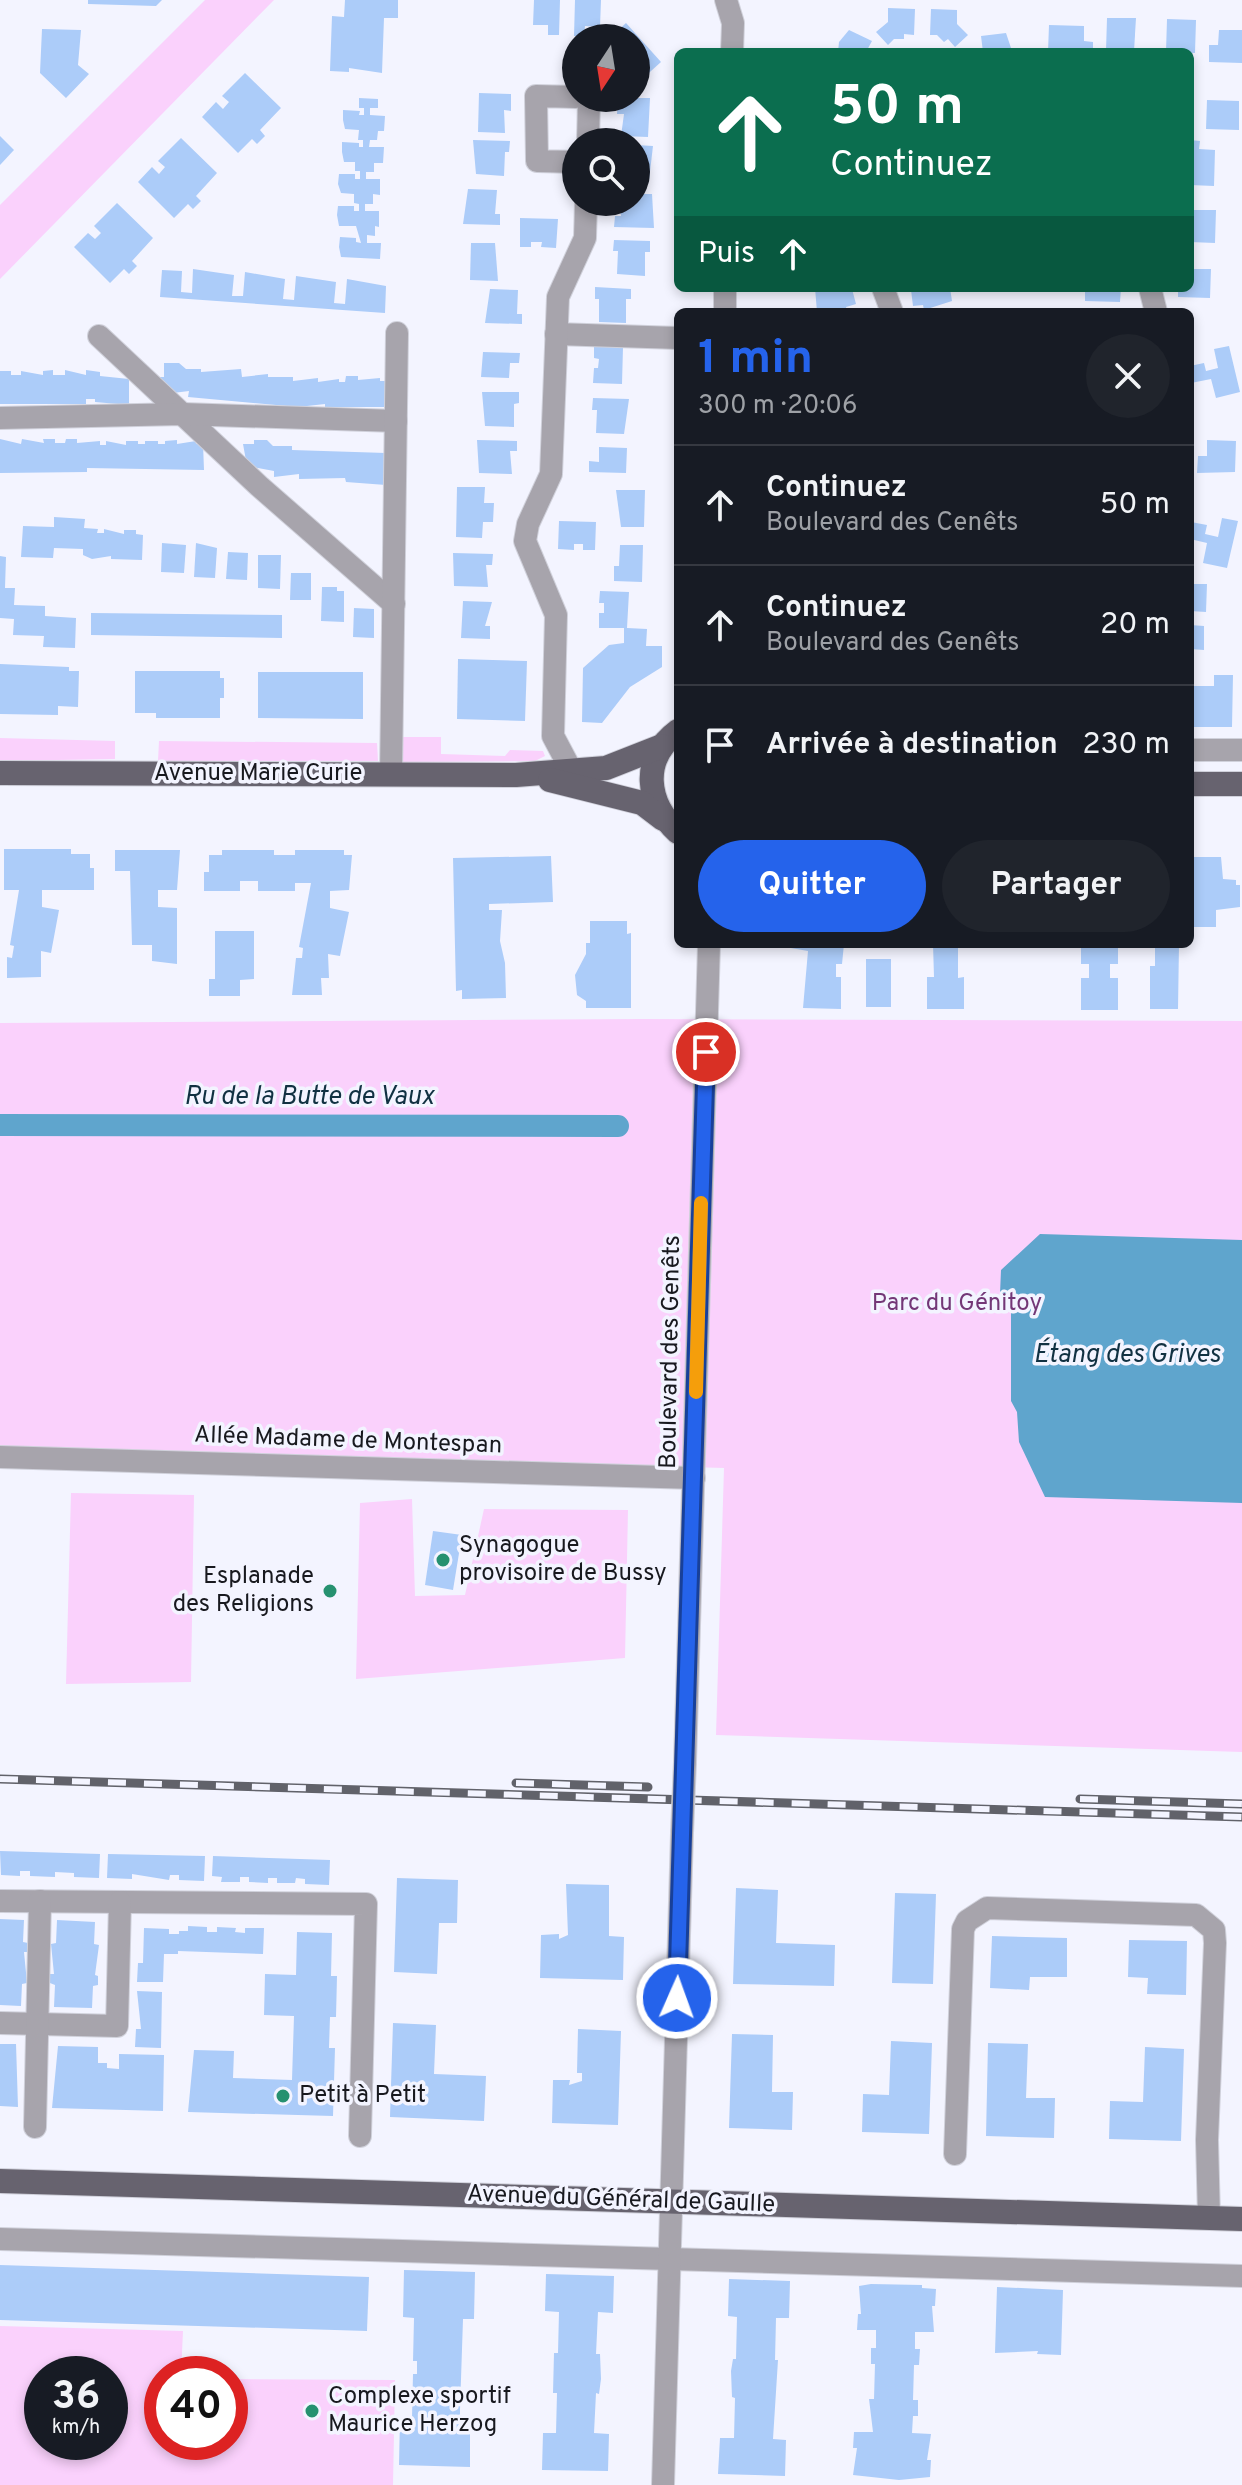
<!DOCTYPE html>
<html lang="fr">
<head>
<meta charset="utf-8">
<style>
	body { margin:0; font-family:Overpass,sans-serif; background:#20242c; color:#f1f3f6; height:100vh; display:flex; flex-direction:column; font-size:30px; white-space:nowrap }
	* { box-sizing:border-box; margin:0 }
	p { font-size:26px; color:#9ea1a6 }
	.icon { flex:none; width:44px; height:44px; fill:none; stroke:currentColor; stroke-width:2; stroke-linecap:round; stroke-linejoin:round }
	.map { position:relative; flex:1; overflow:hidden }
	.side { position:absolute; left:674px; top:308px; width:520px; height:640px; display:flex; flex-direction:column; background:#171b24; border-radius:12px; box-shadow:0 4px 12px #0003 }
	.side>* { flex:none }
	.guide { position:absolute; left:674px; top:48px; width:520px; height:244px; border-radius:12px; box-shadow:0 4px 12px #0003; background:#0b6e4f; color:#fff; overflow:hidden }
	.needle { width:52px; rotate:192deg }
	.buttons { position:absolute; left:562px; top:24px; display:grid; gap:16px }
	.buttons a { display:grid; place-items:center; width:88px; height:88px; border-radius:50%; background:#171b24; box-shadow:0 4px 12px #0003; font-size:40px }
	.speed { position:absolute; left:24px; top:2356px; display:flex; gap:16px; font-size:40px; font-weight:700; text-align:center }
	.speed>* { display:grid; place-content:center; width:104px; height:104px; border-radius:50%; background:#171b24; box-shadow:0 4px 12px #0003; line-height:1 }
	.speed small { font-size:20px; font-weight:400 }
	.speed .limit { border:12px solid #d22; background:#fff; color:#111 }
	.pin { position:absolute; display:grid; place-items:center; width:68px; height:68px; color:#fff; margin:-34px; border:4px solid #fff; border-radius:50%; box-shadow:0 2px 8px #0007 }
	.me { position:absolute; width:88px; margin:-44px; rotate:2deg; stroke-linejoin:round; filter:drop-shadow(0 0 6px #0008) }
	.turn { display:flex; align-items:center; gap:28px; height:168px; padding:0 24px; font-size:36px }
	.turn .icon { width:104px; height:104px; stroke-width:2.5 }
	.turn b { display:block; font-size:56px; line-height:68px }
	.then { display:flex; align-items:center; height:76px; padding:0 24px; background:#0003; gap:16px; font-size:30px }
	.round { display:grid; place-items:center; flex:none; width:84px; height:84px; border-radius:42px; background:#20242c }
	.overview { display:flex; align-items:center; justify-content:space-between; height:136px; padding:0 24px }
	h1 { font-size:48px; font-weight:700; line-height:60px; color:#2563eb }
	.action { display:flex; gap:16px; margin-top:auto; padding:16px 24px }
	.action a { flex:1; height:92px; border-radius:48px; background:#2563eb; color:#fff; font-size:32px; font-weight:700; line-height:92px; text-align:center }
	.action a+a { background:#20242c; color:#f1f3f6 }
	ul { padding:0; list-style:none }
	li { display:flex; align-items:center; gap:24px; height:120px; padding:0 24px; border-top:2px solid #363941 }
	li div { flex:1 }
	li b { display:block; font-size:30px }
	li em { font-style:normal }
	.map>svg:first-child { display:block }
	.green { fill:#fad1fc; fill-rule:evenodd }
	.water { fill:#5fa5cd }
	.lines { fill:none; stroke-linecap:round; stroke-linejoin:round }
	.canal { stroke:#5fa5cd; stroke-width:22 }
	.building { fill:#acccf9 }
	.minor-casing { stroke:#d0d1db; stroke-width:24 }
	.major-casing { stroke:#d0d1db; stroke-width:26 }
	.minor { stroke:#a7a4ac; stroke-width:22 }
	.major { stroke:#67636f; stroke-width:24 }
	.rail-casing { stroke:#61626a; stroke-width:9 }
	.rail { stroke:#f3f4ff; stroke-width:6; stroke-dasharray:18; stroke-linecap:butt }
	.minor-bridge-casing { stroke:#d0d1db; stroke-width:24; stroke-linecap:butt }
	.minor-bridge { stroke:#a7a4ac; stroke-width:22 }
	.route-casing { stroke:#184099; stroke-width:20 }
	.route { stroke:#2563eb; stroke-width:14 }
	.slow { stroke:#f59e0b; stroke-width:14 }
	.poi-dot { fill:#269170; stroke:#f3f4ff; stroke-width:3 }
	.labels { text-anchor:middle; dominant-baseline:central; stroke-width:7; stroke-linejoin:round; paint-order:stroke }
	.street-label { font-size:24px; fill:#18191f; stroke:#f3f4ff }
	.park-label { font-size:24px; fill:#733777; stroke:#f3f4ff }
	.poi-label { font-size:24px; fill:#18191f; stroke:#f3f4ff; text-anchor:start }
	.water-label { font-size:26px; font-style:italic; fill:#113142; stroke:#f3f4ff }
</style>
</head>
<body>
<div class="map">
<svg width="1242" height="2485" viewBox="0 0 1242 2485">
	<rect width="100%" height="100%" fill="#f3f4ff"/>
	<g class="green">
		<path d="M205 0H274L0 279V205Z"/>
		<path d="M401 737H441V754L505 756 510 750 543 751 545 756 535 761 403 762Z"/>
		<path d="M0 738 115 741V759L0 761Z"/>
		<path d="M159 741 377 743 378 761H158Z"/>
		<path d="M641 1019 1242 1021V1752L716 1735 724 1468 0 1447V1023Z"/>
		<path d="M71 1493 194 1495 191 1682 66 1684Z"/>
		<path d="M412 1499 415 1596 465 1595 484 1509 628 1510 625 1658 356 1679 360 1503Z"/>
		<path d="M0 2326 183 2331 181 2374H162V2442H230V2379L395 2380 393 2485H0ZM42 2374H110V2442H42Z"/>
	</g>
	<path class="water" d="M1040 1234 1242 1240V1503L1045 1497 1019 1442 1017 1412 1011 1401V1311L1000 1294 1001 1270Z"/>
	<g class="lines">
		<path class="canal" d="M0 1125 618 1126"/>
	</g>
	<g class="building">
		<path d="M88 0H162L156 6 88 4Z"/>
		<path d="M345 0H398V18H384L382 73 349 68V72L330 71 332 16 344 17Z"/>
		<path d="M534 0H560L559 35H548V25H533Z"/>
		<path d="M575 0H601L600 27 585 26 584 36H574Z"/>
		<path d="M888 8 915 9 914 35 904 34V39H894L888 45 876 32 888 22Z"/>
		<path d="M931 9 957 10V24L968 35 955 47 948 39 944 42 937 35H930Z"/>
		<path d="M1107 18H1136L1134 51 1106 50Z"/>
		<path d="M1167 19 1196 20 1195 53 1166 52Z"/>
		<path d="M626 23 661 62 641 80 636 75V38H610Z"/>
		<path d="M1049 25 1084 26V41L1093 42V52H1048Z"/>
		<path d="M42 29 81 30 78 65 89 74 66 98 40 73Z"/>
		<path d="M849 30 872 41 866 52H838L839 42Z"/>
		<path d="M1219 30H1242V63L1209 62V45H1218Z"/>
		<path d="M1006 33 1011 48 1008 52H983L981 36Z"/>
		<path d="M245 73 281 108 260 130 265 136 257 144 252 139 238 153 202 117 216 102 223 109 229 102 222 96Z"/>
		<path d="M479 93 511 94V111L504 110 505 133 478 132Z"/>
		<path d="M359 98 378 99V108H370V115L385 116 384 131H378L377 140H370L369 147H384L383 163H374V172H366V179H380V195L373 194V204H365V211H379V227L375 226V236L367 235V243H381L380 259 341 257 339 247 340 237 356 238V242L361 243 356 226H339L337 215 338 206H354V211H359V204L354 203V194L341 193 338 184 339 174H355V179H360V171H355V162H344L342 152V142L359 143V147H363V140H358L359 130 345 129 343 120V110L360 111 359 115H364V108H359Z"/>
		<path d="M618 98H650L648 137 621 136 624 114H617Z"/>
		<path d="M1207 100 1239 101V130L1206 129Z"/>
		<path d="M0 136 14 150 0 165Z"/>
		<path d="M181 138 217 173 196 196 201 201 193 209 188 204 174 218 138 182 152 167 159 174 165 167 158 161Z"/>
		<path d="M473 140 510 141 509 152H505L504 176 476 174Z"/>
		<path d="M1190 140 1200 141 1199 149 1215 150 1214 186 1190 185Z"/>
		<path d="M636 145 653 146 649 180 636 179Z"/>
		<path d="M468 189 497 190 495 214H500V225L463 224Z"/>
		<path d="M636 194H652L654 228 614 227 615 216H621L619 202H636Z"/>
		<path d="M117 203 153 238 132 261 137 266 129 274 124 269 110 283 74 247 88 233 95 239 101 233 94 226Z"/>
		<path d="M1190 210H1216L1215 243 1190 242Z"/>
		<path d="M520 218 558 219 556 248 541 247 542 242H531V247H520Z"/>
		<path d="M614 240 650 241V252H645V276L617 274 618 251H613Z"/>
		<path d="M471 243H495L498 281 470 280Z"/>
		<path d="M193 269 234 275 232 296H243L245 272 285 279 283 299 294 300 296 276 336 282 334 303 345 304 347 279 386 286 385 313 160 297 162 270 182 271 181 292 192 293Z"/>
		<path d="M1190 269H1211L1210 298 1178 297V288H1190Z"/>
		<path d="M595 287 631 289V299H626V323L599 322V299H595Z"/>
		<path d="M815 288 852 289 856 304 846 307 847 311 843 312H817Z"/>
		<path d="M915 288H950L952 301 924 310 923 305 913 306 911 290Z"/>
		<path d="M1085 288H1121L1120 302 1085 301Z"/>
		<path d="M490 289 518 290 517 314H522V324L485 323Z"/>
		<path d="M1229 346 1240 392 1216 398 1211 379 1191 383 1190 366 1204 363 1206 371 1218 368 1214 349Z"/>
		<path d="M594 347H623L622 384 593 383 594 368H598L599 359 594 358Z"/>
		<path d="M483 352 520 353 519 363H510L509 378 481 377Z"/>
		<path d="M164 363H179L186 369H201V372L241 369 242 377 268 374V377H293V381L318 378V382L339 379V382H345L346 376H358V380L380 378V381H387V407H325V404L298 407 188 397 189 391 173 393 156 377H164Z"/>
		<path d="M53 370V375H65V370L86 375V370L100 372V376L129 379V405L95 402V399H86V404H0V371H11V375H21V371L43 375V371Z"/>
		<path d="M482 392H519V403L514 404V427L485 426Z"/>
		<path d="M593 398 629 399 624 434 596 433 597 410H592Z"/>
		<path d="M0 439 21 444 22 439 44 443 43 439H55V443H65L66 439H77V443L100 441V445H106V441L126 445V441H138V444H145V441H158V444H165V441L177 440V444L196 441V444H203L204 470 87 468V472L0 473Z"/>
		<path d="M254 440H267L273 446H292V450L386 453V485L346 482 345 478 299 479V474L274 477V471L247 466 243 444H254Z"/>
		<path d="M477 440 517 441V451H510L512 474 479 473Z"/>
		<path d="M1207 440 1236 441 1235 472 1197 473 1198 456H1207Z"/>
		<path d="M599 447 627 448 626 473 589 472V461L599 462Z"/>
		<path d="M457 487H485L484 503H494L493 522H483L482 538 456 537Z"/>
		<path d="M616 490H645L644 527H621Z"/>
		<path d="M54 517 85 519 84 528 98 529 97 533H104V529L124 534V530H136V534L143 535 142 560 111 559V556L92 559 83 555V549L54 548 53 558 21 557 23 526 54 527Z"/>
		<path d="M1222 518 1238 521 1227 568 1203 563 1207 543 1190 539 1191 522 1207 525 1205 534 1218 537Z"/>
		<path d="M559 521 596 522 595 550H583V544H574V550L558 549Z"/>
		<path d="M162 543 186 545 184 573 161 572Z"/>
		<path d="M196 543 217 548 215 578 194 577Z"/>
		<path d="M620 545H643L642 582 614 581V566H619Z"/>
		<path d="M228 552 248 553 247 580 226 579Z"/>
		<path d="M453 553 493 554 492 565H486L488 587 454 586Z"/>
		<path d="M258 555H281L280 589 258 588Z"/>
		<path d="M0 556 6 557 5 588H15L14 605 45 606V616L76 618 75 648 43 647 44 636 13 635 14 619 0 618Z"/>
		<path d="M291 573H311V600H290Z"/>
		<path d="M1190 584H1207L1206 612 1190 611Z"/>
		<path d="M322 587H337V591H344V622L321 621Z"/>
		<path d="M600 591 629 592 627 628 647 629 646 646H662V667L630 687 602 723 582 722 583 668 609 645 624 643V628H599V613H604V603H599Z"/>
		<path d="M463 601 492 602 485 626H490V639L461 638Z"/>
		<path d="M354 608 374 609V638L353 637Z"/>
		<path d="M91 613 282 615V638L91 635Z"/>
		<path d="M1190 625 1204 626V650L1190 649Z"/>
		<path d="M458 659 527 661 525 721 457 719Z"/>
		<path d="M0 664 69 667V671H79L78 707 58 706V715L0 714Z"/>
		<path d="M135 671H220V678H224V698H220V718H156V713H135Z"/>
		<path d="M258 672H363V719L258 718Z"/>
		<path d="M1214 675H1233L1232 727H1190V686H1214Z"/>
		<path d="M4 849H71V854H90V868H94V890H42V907L59 910 51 953 41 951V977L7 978V957L12 958 14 946 10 945 19 890H4Z"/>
		<path d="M115 850H180L177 890H158V907L177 908V964L152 961V945H132L130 871H115Z"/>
		<path d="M222 850H274V855H295V850H344V855H352L349 890 330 891V908L349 912 340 956 328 954 329 978H321L322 995H292L296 958H302L303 948 299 947 311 883H295V891H258V881H240V891H204V872H209V855H222Z"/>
		<path d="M551 856 553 902 489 904V910H502L500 941 505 963 506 998 462 999V990L456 991 453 858Z"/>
		<path d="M1190 857H1221L1223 879 1236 880V885H1240V907L1216 910V927H1190Z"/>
		<path d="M590 921H627V934L631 933V1008H586V1001L577 995 575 975 586 954V943H590Z"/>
		<path d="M215 931H254V979L240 980V996H209V979H215Z"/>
		<path d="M785 944H844L842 964H836V977H841V1009L803 1008 808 951 785 947Z"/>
		<path d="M933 944H958V978L964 977V1009H927V977H934Z"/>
		<path d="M1081 944H1118V964H1110V978H1118V1010H1081V978H1089V964H1081Z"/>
		<path d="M1155 944H1179L1178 1009H1150V966H1155Z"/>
		<rect x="866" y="959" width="25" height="48"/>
		<path d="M433 1531 462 1535 453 1590 425 1585Z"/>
		<path d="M0 1851 100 1854 99 1878 74 1877V1873L55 1872V1877L30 1876V1871H20V1876L1 1875Z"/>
		<path d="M108 1854 205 1856 204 1881 179 1880V1875H170L169 1880 132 1874V1879L107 1878Z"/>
		<path d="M213 1856 330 1860 329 1885 305 1884V1879L296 1878 295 1883H277V1878H268V1883L249 1882V1877H240V1882H221L222 1877 212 1876Z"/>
		<path d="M397 1878 458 1880 457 1923H439L437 1974 394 1972Z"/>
		<path d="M566 1884 609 1885V1936L624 1937 623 1980 540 1978 541 1935 559 1934V1939L568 1935Z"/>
		<path d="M736 1888 778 1890 776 1943 835 1945 834 1986 733 1984Z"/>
		<path d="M895 1893 936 1894 933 1984 892 1983Z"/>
		<path d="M0 1919 24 1920 23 1942 28 1943V1952H24L27 1983 22 1984 21 2006 0 2005Z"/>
		<path d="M57 1920 95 1922 94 1944 99 1945 95 1975 98 1976V1985L93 1986 92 2008 54 2007 55 1985 50 1983V1974H54L51 1944 56 1943Z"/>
		<path d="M188 1926 207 1927V1932H217V1927L236 1928 235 1932 245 1933V1928H264L263 1954 178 1951V1954H164L163 1982H137L138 1963H143L144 1928 169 1929V1934H179V1931H188Z"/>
		<path d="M297 1932 332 1933 331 1976H337L336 2017H330L329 2048H335L333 2116 188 2112 194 2050 234 2051 233 2078 292 2080 294 2016 264 2015 265 1974 296 1975Z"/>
		<path d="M992 1936 1067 1938V1977H1030L1029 1990 990 1988Z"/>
		<path d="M1129 1940 1187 1941 1186 1995 1147 1994 1148 1978 1128 1977Z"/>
		<path d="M137 1991 162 1992 161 2048 135 2047 136 2029H141Z"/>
		<path d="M393 2023 436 2025 434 2074 486 2076 484 2121 390 2117Z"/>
		<path d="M578 2029 621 2031 618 2125 552 2123 553 2080H570L569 2085 582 2081V2073H577Z"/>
		<path d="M732 2034 773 2035 772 2092H793L792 2130 729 2128Z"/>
		<path d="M891 2041 932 2043 929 2134 862 2132 863 2094 889 2095Z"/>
		<path d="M988 2043 1028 2044 1026 2098H1055L1054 2138 986 2136Z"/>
		<path d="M0 2044H16L18 2107 0 2106Z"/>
		<path d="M58 2046 98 2047V2063H107V2068L119 2069V2054L164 2055 163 2111 52 2108Z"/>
		<path d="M1145 2047 1184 2049 1181 2141 1109 2139 1110 2101 1143 2102Z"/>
		<path d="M0 2265 369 2277 367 2331 0 2320Z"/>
		<path d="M404 2270 475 2272 474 2319H463L460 2409V2420L470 2419V2467L399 2465 400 2418H412L413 2374H417V2361H413L414 2318 403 2317Z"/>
		<path d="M546 2274 614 2276 613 2313 598 2312 596 2354H600L601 2379 599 2394 596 2393 594 2433 609 2434 608 2471 542 2470 543 2433H556L557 2393H553L554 2353H558L559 2312 545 2311Z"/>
		<path d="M729 2279 790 2281 789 2318H776L775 2360H778L773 2439 786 2440 785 2476 718 2474 720 2438H734L735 2398 732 2397 731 2371 733 2359H736L737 2317 728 2316Z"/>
		<path d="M871 2284 922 2285V2288L936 2289 935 2306H932L934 2332H915V2349H920L919 2365H914L913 2400H918V2416H913L912 2433 931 2434 927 2460H931L930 2477 899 2480 853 2475 857 2448H853L854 2432H873L869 2399H874L875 2364H871V2348H876V2330H857L858 2314H861L859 2286Z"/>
		<path d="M997 2287 1063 2290 1061 2355 1037 2354 1038 2351 995 2353Z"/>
	</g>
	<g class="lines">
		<g class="minor-casing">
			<g id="minor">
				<path d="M726 0 733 23 732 52"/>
				<path d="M576 97 536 96 537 161 576 162"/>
				<path d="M588 142 589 98"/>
				<path d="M883 288 892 312"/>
				<path d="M1150 288 1156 312"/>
				<path d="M725 312V288"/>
				<path d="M556 334 678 338"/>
				<path d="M99 336 259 486 394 604"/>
				<path d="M0 418 183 414 396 421"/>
				<path d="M1190 750H1242"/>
				<path d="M571 770 553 736 556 615 525 541 528 524 551 474 558 297 585 238 586 202"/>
				<path d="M391 775 397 333"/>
				<path d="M0 1457 694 1478"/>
				<path d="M685 1762 709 944"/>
				<path d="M0 1901 366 1904 360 2136"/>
				<path d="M0 2023 117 2026 120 1902"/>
				<path d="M35 2127 40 1901"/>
				<path d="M955 2154 963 1929 967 1921 987 1908 1196 1915 1214 1930 1215 1943 1207 2140 1209 2218"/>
				<path d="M0 2239 1242 2276"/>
				<path d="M663 2485 682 1833"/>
			</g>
		</g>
		<g class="major-casing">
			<g id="major">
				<path d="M678 731C640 759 646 803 678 832"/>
				<path d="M0 773 516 775 606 768 662 746"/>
				<path d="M550 780 642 803 663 819"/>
				<path d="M1190 784H1242"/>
				<path d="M0 2181 1242 2219"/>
			</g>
		</g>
		<use href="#minor" class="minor"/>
		<use href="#major" class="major"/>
		<g class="rail-casing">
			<g id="rail">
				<path d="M0 1779 1242 1817"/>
				<path d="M516 1783 648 1787"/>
				<path d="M1080 1799 1242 1804"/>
			</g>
		</g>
		<use href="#rail" class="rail"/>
		<g class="minor-bridge-casing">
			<path id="minor-bridge" d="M682 1833 685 1762"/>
		</g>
		<use href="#minor-bridge" class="minor-bridge"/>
	</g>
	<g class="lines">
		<g class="route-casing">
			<path id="route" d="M677 1998 706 1052"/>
		</g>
		<use href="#route" class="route"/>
		<path class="slow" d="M696 1392 701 1203"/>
	</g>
	<g class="poi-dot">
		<circle cx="443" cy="1560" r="8"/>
		<circle cx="330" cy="1591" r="8"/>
		<circle cx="283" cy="2096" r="8"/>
		<circle cx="312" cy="2411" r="8"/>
	</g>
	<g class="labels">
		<g class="street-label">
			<text x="258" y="774">Avenue Marie Curie</text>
			<text transform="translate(671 1352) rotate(-89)">Boulevard des Genêts</text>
			<text transform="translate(348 1441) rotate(2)">Allée Madame de Montespan</text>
			<text transform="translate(621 2200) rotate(2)">Avenue du Général de Gaulle</text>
		</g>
		<g class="park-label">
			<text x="957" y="1304">Parc du Génitoy</text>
		</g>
		<g class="poi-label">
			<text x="459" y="1546">Synagogue<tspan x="459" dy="28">provisoire de Bussy</tspan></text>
			<text x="314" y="1577" text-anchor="end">Esplanade<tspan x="314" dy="28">des Religions</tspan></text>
			<text x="299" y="2096">Petit à Petit</text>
			<text x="328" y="2397">Complexe sportif<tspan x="328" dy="28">Maurice Herzog</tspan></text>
		</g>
		<g class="water-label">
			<text x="309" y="1097">Ru de la Butte de Vaux</text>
			<text x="1127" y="1355">Étang des Grives</text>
		</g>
	</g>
</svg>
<div class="buttons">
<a><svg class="needle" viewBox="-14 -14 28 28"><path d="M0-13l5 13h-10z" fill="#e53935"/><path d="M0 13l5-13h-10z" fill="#9ea1a6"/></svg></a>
<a><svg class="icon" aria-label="search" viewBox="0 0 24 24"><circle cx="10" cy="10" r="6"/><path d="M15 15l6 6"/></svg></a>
</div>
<div class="speed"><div>36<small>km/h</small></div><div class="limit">40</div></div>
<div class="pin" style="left:706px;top:1052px;background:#d93025"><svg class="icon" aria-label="arrive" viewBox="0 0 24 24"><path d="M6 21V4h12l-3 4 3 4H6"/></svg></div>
<svg class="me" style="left:677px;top:1998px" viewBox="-20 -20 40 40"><circle r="17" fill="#2563eb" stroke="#fff" stroke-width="3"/><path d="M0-11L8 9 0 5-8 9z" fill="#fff"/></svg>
<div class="guide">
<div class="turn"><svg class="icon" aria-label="ahead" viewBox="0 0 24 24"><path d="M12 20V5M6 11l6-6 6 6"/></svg><div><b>50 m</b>Continuez</div></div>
<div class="then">Puis<svg class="icon" aria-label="ahead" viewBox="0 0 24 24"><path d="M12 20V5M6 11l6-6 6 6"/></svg></div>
</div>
<section class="side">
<div class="overview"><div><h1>1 min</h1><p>300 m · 20:06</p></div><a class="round"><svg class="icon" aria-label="close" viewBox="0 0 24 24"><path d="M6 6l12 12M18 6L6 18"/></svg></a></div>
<ul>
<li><svg class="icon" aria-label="ahead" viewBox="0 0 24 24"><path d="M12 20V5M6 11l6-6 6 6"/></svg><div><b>Continuez</b><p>Boulevard des Cenêts</p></div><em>50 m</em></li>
<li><svg class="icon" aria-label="ahead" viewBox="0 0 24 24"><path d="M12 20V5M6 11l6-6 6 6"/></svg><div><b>Continuez</b><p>Boulevard des Genêts</p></div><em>20 m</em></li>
<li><svg class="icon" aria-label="arrive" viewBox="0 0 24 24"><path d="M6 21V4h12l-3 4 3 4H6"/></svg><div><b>Arrivée à destination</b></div><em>230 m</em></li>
</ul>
<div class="action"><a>Quitter</a><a>Partager</a></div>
</section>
</div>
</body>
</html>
